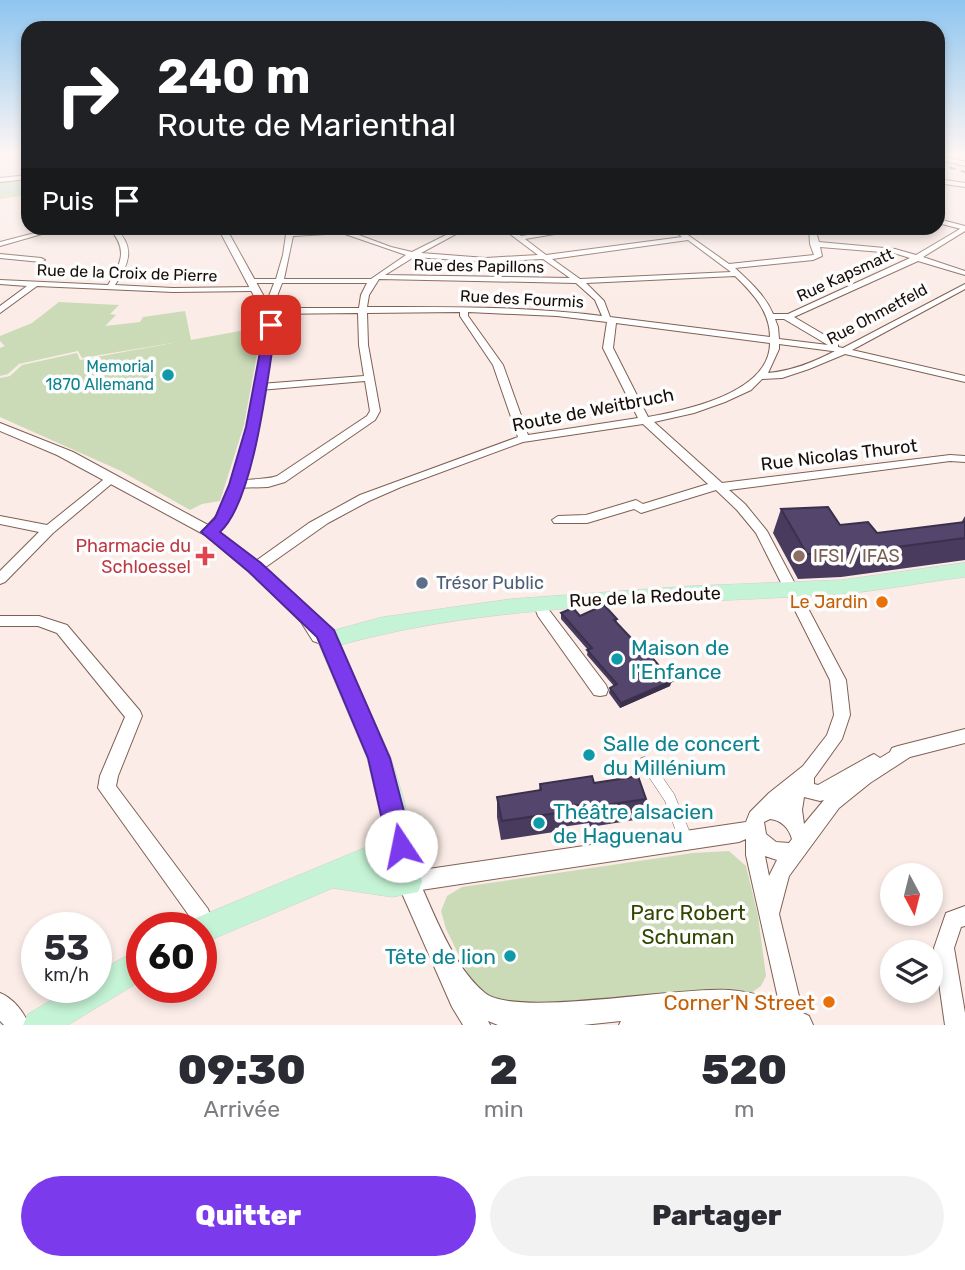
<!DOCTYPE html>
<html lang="fr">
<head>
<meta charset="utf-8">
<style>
	body { margin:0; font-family:Rubik,sans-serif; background:#f2f2f3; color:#2b2b33; height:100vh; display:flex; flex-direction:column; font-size:26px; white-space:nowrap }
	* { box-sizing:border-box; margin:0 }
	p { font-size:23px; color:#7c7c81 }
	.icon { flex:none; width:38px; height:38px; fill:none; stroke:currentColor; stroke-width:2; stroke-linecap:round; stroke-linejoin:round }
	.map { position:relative; height:1025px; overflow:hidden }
	.sheet { display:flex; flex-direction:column; background:#fff; flex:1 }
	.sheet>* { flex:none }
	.banner { position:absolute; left:21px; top:21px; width:924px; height:214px; border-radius:21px; box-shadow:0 4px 10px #0003; background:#202124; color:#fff; overflow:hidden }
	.needle { width:46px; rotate:173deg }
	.tools { position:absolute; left:880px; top:863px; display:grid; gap:14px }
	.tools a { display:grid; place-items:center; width:63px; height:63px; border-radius:50%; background:#fff; box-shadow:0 4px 10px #0003; font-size:35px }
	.speed { position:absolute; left:21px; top:912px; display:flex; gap:14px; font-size:35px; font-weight:700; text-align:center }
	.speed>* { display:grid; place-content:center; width:91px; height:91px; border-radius:50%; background:#fff; box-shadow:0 4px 10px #0003; line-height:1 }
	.speed small { font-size:18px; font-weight:400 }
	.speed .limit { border:10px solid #d22; background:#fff; color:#111 }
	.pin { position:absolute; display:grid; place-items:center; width:60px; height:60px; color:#fff; margin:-30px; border-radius:14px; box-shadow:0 4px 10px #0006 }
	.me { position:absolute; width:77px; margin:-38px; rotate:349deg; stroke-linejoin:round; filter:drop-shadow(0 0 5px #0008) }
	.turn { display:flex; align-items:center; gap:24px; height:147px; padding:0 21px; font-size:32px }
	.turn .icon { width:91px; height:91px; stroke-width:2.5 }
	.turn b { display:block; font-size:49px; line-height:60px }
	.then { display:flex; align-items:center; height:66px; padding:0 21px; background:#0003; gap:14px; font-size:26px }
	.eta { display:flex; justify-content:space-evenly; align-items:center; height:119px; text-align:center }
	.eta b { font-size:42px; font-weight:800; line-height:49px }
	.cta { display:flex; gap:14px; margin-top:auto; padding:14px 21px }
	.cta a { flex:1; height:80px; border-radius:42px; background:#7c3aed; color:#fff; font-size:28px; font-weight:800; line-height:80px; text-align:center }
	.cta a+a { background:#f2f2f3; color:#2b2b33 }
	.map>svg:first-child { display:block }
	.industrial { fill:#f4deed }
	.green { fill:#cbdbb7 }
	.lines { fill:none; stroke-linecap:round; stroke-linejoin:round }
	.stream { stroke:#a8dff9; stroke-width:2 }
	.pedestrian-casing { stroke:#7f6054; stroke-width:1 }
	.minor-casing { stroke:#7f6054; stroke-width:2 }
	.tertiary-casing { stroke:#7f6054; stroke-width:2 }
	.primary-casing { stroke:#d1cfce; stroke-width:1 }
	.pedestrian { fill:#fff; fill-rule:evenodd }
	.minor { fill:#fff; fill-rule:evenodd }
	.tertiary { fill:#fff; fill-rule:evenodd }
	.primary { fill:#c5f3d5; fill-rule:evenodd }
	.rail { stroke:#716560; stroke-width:2; stroke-dasharray:6 6; stroke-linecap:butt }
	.wall { fill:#483b5d }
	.shaded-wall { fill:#3b304c }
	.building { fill:#54456c; stroke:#3b304c; stroke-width:2 }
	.route { fill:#7c3aed; stroke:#51269a; stroke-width:2 }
	.culture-dot { fill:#0f9aa8; stroke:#fdfdfd; stroke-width:2.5 }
	.health-dot { fill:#e0444e; stroke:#fdfdfd; stroke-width:2.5 }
	.education-dot { fill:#8d6e63; stroke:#fdfdfd; stroke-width:2.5 }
	.service-dot { fill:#5c6f8a; stroke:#fdfdfd; stroke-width:2.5 }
	.food-dot { fill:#e8710a; stroke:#fdfdfd; stroke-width:2.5 }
	.labels { text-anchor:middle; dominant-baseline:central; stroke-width:7; stroke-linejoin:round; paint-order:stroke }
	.far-street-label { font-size:16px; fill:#180d08; stroke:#fdfdfd }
	.far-culture-label { font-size:16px; fill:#0d838f; stroke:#fdfdfd; text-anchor:end }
	.street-label { font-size:18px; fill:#180d08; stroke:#fdfdfd }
	.health-label { font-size:18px; fill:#be3a42; stroke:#fdfdfd; text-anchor:end }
	.education-label { font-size:18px; fill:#785e54; stroke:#fdfdfd; text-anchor:start }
	.service-label { font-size:18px; fill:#4e5e75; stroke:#fdfdfd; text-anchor:start }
	.food-label { font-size:18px; fill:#c56008; stroke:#fdfdfd; text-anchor:end }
	.near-culture-label { font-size:21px; fill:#0d838f; stroke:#fdfdfd; text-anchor:start }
	.near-park-label { font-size:21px; fill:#314700; stroke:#fdfdfd }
	.near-food-label { font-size:21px; fill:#c56008; stroke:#fdfdfd; text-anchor:end }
</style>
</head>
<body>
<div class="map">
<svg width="965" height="1025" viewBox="0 0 965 1025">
	<rect width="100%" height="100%" fill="#fbece7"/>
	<path class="industrial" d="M0 153H28V179L0 182Z"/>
	<g class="green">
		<path d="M28 179V195L0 199V182Z"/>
		<path d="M59 302 119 305 110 314 116 315 105 326 140 322 143 317 185 311 191 340 262 327 244 425 220 501 202 504 190 510 121 471 0 417V378L10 376 22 365 77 353 80 360 178 342 82 358 78 351 19 364 8 374 0 376V348L5 346 0 341V336L32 323Z"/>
		<path d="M729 851 746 866 758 916 766 976 761 986 751 993 549 1009 486 997 470 978 446 929 441 911 447 896 462 887 693 853Z"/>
	</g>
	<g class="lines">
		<path class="stream" d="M0 190 28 187"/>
		<g class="pedestrian-casing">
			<path id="pedestrian" d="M645 757 649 758 674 794 693 840 691 845 686 846 681 845 665 801 639 762 641 758Z"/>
		</g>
		<g class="minor-casing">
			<g id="minor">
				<path d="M938 155 965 162V166L938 159Z"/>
				<path d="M28 175V179L0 182V178Z"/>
				<path d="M938 179 965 183V187L938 183Z"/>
				<path d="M965 226V231L923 257 965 271V275L918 261 794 317 838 343V347L843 348 965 284V289L852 350 965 376V382L845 354 809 369 782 378 762 379 751 390 725 402 694 413 654 422 722 483 950 455 965 456V462L950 461 729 490 745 504 767 531 846 680 850 715 842 739 814 778V784L818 785 868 757 874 754 880 758 890 752 892 748 898 746 965 729V743L910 757 870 783 839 808 789 876 779 914 806 1025H784L746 855V839L739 842 408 892 401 889 398 882 401 875 408 872 746 822 750 812 769 793 803 766 827 735 834 715 830 680 756 533 737 510 716 490 641 513 634 509 587 523H554L552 520 558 516 586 515 636 500 643 504 708 484 643 424 523 442 401 487 369 501 328 523 260 571H250L248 568 250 565 309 523 360 495 518 437 493 365 460 316V312L367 313 368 345 380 411 375 420 285 482 268 487 232 488 230 485C242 477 263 481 277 476L367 416 370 411 365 381 260 390 255 387 260 384 364 376 359 345 358 313 267 314 263 311 267 308H359L361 295 367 283H282L276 299 262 305 258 303 269 296 274 283H250L246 281 250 279H276L283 255 287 228H293V232L335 231 350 228 351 229 348 231 391 247 412 252 460 228H467L421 253 486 258 538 255 502 228H509L521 236 577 228H590L525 239 546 255 682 237 671 228H678L729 264 814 255 810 244 809 228H815L819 242 895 249 916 255ZM342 233 406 255 371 279H284L293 236ZM688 240 731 272 580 279 552 259ZM820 247 894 253 910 258 788 314H773C765 295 749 281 735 268L813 260 822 256ZM414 257 486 262 543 259 570 278 385 275ZM735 276C753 293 770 312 770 337L610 317 604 301 586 283ZM379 279 576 283 595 300 602 316C524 306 446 307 367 307L369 295ZM468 312 557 316 607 322 603 348 638 418 528 435 503 365 468 316ZM775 319H784L828 345 779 339 778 327ZM616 323 770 343C770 393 686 410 648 417L613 348ZM779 344 832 351H835C814 362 792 371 768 373L779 349ZM804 797 820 801 824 800 804 824 802 810ZM770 819C781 820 789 828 792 839L789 843 776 842 766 834 764 822ZM765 856 777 860 769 876Z"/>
				<path d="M54 228H63L0 246V242Z"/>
				<path d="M109 228H115C136 247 129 264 115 285L173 288 254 287 258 289 254 291 173 292 37 286 0 313V306L27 286 0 284V280L108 285C122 262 128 249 109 228Z"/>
				<path d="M0 254 41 258 45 260 41 262 0 258Z"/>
				<path d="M112 474 118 478 116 480 53 533 5 582 0 584V571L39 532 0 524V516L47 525 108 476Z"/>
				<path d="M540 598 545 599 549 610 606 685 608 690 606 695 600 696 594 695 538 616 533 603 535 599Z"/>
				<path d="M0 616H39L67 625 140 711 142 716 118 776 116 786 208 909 215 928 212 935 205 938 201 937V928H195L193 921 98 788 100 776 125 717 57 633 38 626H0Z"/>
				<path d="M965 906V926L961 927 954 948 965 1013V1025H945L934 948 946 913Z"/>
				<path d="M0 993C13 998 24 1012 29 1025H4L0 1021Z"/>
			</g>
		</g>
		<g class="tertiary-casing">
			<g id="tertiary">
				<path d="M938 219 965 226V230L938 223Z"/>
				<path d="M218 228H226L272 311 276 325 257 436 241 494 230 517 218 531 260 564 313 614 325 631 333 635 335 640 333 645 327 646 313 641 301 622 250 572 205 535 57 455 0 431V423L73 452 208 525 217 515 227 494 245 436 266 325 262 311Z"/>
				<path d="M408 871 416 874C433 911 453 967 485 993 515 1018 680 986 729 990 763 993 779 1001 809 1016L813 1025H619L621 1021 583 1025H498L488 1021 490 1025H463L452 1007 397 882 400 874Z"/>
			</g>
		</g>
		<g class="primary-casing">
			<g id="primary">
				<path d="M965 563V577C923 582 881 591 839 594 672 606 502 600 340 645L391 758 404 800 422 882 418 892 392 897 333 888 201 944V928H188L191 920 386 839 367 758 317 640 320 634 383 617 511 599 691 586 841 580ZM391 864 392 869 381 868Z"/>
				<path d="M142 948V980L68 1025H23L28 1014 73 987H96V973Z"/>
			</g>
		</g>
		<use href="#pedestrian" class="pedestrian"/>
		<use href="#minor" class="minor"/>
		<use href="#tertiary" class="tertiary"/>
		<use href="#primary" class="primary"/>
		<path class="rail" d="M938 164 965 172"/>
	</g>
	<g class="wall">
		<path d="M781 509 840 525 877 533 961 523 965 516V560L841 577 798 579 773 533Z"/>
		<path d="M561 613 617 619 616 623 670 686 620 708 609 693 610 688 614 686 587 655 588 650 561 619Z"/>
		<path d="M594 783 646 799 641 819 590 827 589 823 555 828 554 832 501 840 497 817V797L539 791 540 784Z"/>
	</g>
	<path class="shaded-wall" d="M672 681 670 686 620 708 621 703Z"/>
	<g class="building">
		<path d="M828 507 840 525 868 522 877 533 965 522V538L851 553 807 554 781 509Z"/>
		<path d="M604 605 617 619 614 620 648 656 650 655 672 681 621 703 610 688 617 684 587 650 592 648 561 613 573 608 580 616Z"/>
		<path d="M592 776 594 783 638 776 646 799 593 807 592 803 556 808 557 813 502 821 497 797 541 790 540 784Z"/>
	</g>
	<linearGradient id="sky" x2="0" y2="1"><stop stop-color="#8ec5ef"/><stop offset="0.52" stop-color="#fdf6f4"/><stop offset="1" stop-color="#fdf6f4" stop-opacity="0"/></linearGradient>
	<rect width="965" height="296" fill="url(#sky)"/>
	<path class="route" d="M271 321 276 325C268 373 255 500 220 532L261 563 334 630 390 758 413 846 409 855 401 858 392 855 388 846 368 758 317 637 249 572 201 532 215 518 229 485 246 427 265 325Z"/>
	<g class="culture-dot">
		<circle cx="168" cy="375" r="7"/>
		<circle cx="617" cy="659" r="7"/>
		<circle cx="589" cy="755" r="7"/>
		<circle cx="539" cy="823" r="7"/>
		<circle cx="510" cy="956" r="7"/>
	</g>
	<path class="health-dot" d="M201.5 545.5h7v7h7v7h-7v7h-7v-7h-7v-7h7z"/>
	<circle class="education-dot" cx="799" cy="556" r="7"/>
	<circle class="service-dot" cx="422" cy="583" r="7"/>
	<g class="food-dot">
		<circle cx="882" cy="602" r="7"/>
		<circle cx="829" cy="1002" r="7"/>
	</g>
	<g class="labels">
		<g class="far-street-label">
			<text transform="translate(479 266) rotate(1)">Rue des Papillons</text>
			<text transform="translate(127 273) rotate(2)">Rue de la Croix de Pierre</text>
			<text transform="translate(845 275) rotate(-25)">Rue Kapsmatt</text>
			<text transform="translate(522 299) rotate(3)">Rue des Fourmis</text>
			<text transform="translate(877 314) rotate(-28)">Rue Ohmetfeld</text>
		</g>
		<g class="far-culture-label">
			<text x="154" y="366">Memorial<tspan x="154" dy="18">1870 Allemand</tspan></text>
		</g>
		<g class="street-label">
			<text transform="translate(593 410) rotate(-11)">Route de Weitbruch</text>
			<text transform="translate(839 455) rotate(-7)">Rue Nicolas Thurot</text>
			<text transform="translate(645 597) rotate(-3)">Rue de la Redoute</text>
		</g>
		<g class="health-label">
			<text x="191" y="546">Pharmacie du<tspan x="191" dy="21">Schloessel</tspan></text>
		</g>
		<g class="education-label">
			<text x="813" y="556">IFSI / IFAS</text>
		</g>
		<g class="service-label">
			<text x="436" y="583">Trésor Public</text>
		</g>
		<g class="food-label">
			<text x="868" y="602">Le Jardin</text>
		</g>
		<g class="near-culture-label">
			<text x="631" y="647">Maison de<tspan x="631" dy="24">l'Enfance</tspan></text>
			<text x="603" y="743">Salle de concert<tspan x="603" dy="24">du Millénium</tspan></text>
			<text x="553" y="811">Théâtre alsacien<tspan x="553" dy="24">de Haguenau</tspan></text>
			<text x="496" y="956" text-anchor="end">Tête de lion</text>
		</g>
		<g class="near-park-label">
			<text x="688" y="912">Parc Robert<tspan x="688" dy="24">Schuman</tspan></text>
		</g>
		<g class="near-food-label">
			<text x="815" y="1002">Corner'N Street</text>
		</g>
	</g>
</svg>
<div class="tools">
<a><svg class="needle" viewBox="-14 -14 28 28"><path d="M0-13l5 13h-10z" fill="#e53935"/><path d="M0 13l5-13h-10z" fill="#7c7c81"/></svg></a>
<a><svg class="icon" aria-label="layers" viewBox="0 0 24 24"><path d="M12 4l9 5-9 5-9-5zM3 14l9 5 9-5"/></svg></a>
</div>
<div class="speed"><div>53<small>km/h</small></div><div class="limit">60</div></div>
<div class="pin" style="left:271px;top:325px;background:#d93025"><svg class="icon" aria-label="arrive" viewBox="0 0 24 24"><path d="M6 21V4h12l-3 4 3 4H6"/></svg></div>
<svg class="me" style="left:401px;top:846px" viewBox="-20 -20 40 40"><circle r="19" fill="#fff"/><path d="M0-13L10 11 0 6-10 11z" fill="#7c3aed"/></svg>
<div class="banner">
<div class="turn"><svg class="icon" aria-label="right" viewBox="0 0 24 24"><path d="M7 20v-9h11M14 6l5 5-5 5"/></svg><div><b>240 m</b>Route de Marienthal</div></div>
<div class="then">Puis<svg class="icon" aria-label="arrive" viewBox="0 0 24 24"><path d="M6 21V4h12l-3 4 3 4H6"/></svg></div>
</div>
</div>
<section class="sheet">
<div class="eta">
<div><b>09:30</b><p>Arrivée</p></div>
<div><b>2</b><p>min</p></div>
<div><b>520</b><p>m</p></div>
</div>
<div class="cta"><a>Quitter</a><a>Partager</a></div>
</section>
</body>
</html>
